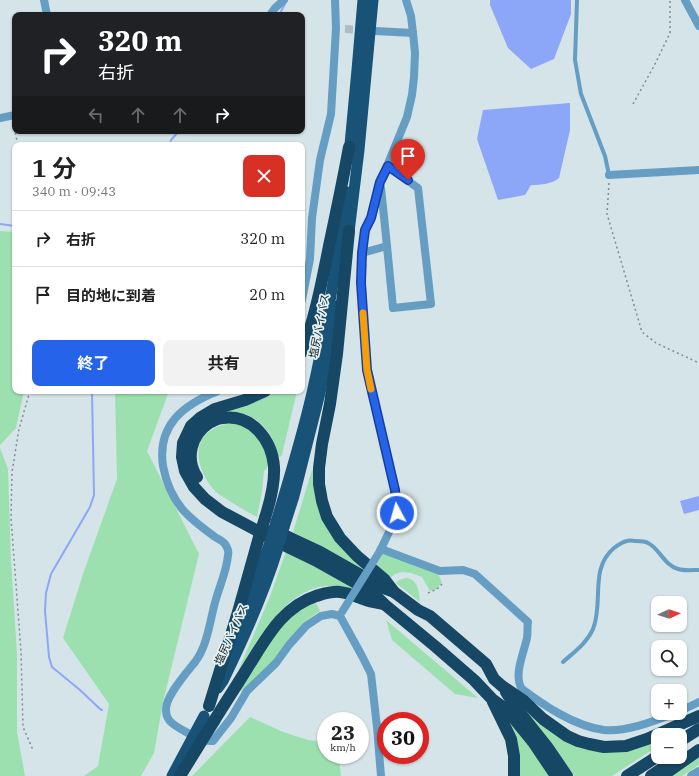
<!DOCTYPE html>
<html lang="ja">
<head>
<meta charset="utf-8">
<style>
	body { margin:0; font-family:"IBM Plex Serif","Noto Sans JP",serif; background:#f2f2f2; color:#222; height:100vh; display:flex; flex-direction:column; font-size:15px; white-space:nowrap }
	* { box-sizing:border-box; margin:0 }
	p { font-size:13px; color:#767676 }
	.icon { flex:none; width:22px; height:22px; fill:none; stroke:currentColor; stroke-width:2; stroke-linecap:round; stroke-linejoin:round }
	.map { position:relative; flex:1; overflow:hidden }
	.details { position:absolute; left:12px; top:142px; width:293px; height:252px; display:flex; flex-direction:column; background:#fff; border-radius:8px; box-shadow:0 1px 3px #0004 }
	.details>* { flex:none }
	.guide { position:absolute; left:12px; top:12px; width:293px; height:122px; border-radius:8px; box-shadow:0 1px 3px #0004; background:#202124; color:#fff; overflow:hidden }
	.needle { width:26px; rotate:86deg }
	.fabs { position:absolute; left:651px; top:596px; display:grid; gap:8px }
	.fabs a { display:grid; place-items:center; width:36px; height:36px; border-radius:8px; background:#fff; box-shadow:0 1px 3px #0004; font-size:20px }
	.speed { position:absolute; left:317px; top:712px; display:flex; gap:8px; font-size:20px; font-weight:700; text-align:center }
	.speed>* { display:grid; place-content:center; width:52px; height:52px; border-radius:50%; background:#fff; box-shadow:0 1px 3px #0004; line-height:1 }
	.speed small { font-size:10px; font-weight:400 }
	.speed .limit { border:6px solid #d22; background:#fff; color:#111 }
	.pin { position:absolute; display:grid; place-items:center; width:34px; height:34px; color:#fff; margin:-41px -17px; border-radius:50% 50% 50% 0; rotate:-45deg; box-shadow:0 0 4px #0007 }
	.pin .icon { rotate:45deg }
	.me { position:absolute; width:44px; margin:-22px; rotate:354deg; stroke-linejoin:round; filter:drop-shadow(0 0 3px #0008) }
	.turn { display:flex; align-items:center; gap:14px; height:84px; padding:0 20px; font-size:18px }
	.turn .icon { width:52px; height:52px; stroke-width:2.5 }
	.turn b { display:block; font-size:28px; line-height:34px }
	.lanes { display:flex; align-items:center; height:38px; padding:0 20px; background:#0003; justify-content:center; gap:20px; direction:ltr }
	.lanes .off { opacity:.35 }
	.round { display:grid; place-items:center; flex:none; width:42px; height:42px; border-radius:8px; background:#f2f2f2 }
	.head { display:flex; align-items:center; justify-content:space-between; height:68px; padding:0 20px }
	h1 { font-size:24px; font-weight:700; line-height:30px }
	.primary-button { display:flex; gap:8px; margin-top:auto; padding:8px 20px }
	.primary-button a { flex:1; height:46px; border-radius:8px; background:#2563eb; color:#fff; font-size:16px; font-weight:700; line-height:46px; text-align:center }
	.primary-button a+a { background:#f2f2f2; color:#222 }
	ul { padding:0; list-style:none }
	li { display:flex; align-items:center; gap:12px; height:56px; padding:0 20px; border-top:1px solid #e0e0e0 }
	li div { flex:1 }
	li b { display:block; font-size:15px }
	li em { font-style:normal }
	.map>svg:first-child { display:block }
	.green { fill:#9de0b0 }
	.water { fill:#8ca7f8 }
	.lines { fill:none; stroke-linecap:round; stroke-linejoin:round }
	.stream { stroke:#8ca7f8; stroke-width:2 }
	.minor-tunnel { stroke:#b0bec1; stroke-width:8; stroke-dasharray:8 4; stroke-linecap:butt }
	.path { stroke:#818c8e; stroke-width:1.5; stroke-dasharray:2 3; stroke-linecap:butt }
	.service { stroke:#659dc3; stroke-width:4 }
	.minor { stroke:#659dc3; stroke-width:8 }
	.tertiary { stroke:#659dc3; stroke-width:10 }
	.trunk { stroke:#185276; stroke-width:11 }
	.motorway { stroke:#164765; stroke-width:12 }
	.minor-bridge { stroke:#659dc3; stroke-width:8 }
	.trunk-bridge { stroke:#185276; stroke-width:11 }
	.motorway-bridge { stroke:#164765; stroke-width:12 }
	.route-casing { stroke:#184099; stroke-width:10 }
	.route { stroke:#2563eb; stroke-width:7 }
	.slow { stroke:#f59e0b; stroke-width:7 }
	.labels { text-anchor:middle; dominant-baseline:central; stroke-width:3.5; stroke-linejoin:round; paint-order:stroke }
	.street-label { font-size:11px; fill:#1e2425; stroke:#e2f2f5 }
</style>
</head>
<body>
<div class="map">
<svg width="699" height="776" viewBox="0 0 699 776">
	<rect width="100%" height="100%" fill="#d5e4e8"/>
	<g class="green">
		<path d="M0 231 15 232V391H24L16 428 0 445Z"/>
		<path d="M115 391H169L147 451 199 554 163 702 154 753 141 776H84L98 766 109 704 63 638 83 574 117 479Z"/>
		<path d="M275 391H297L282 455 280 457 277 456C276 451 275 445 273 440 266 425 251 413 234 412 230 412 225 413 221 414V410L270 394Z"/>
		<path d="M233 423 241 425 258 435 267 457V468L264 471 262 492 257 517C246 511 235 505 225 498 222 496 218 494 215 491 191 464 190 428 233 423Z"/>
		<path d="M0 448 8 469 11 560 17 654V732L25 776H0Z"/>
		<path d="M312 470 314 471 316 493 363 569 321 546 293 532Z"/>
		<path d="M287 549 353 586 351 589C344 585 334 586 326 586 284 590 259 639 238 671L269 599Z"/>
		<path d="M383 554 437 572 442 582 437 589 430 591 422 577 411 573 402 572 395 574 390 578 376 566Z"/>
		<path d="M406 578C418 579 419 591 420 602L396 583 399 580Z"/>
		<path d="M315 601 320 611C298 624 289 643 273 662 264 673 253 683 243 694L240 690 265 649 287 619Z"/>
		<path d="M386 620 478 698 455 694 392 640Z"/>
		<path d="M528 711 583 747 658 740V746L612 776H574L553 746 525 712Z"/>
		<path d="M505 716 552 776H518Z"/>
		<path d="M250 717 283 732 308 740 326 742V755H338L339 758 341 776H192Z"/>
		<path d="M699 757V765L682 776H672Z"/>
	</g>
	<g class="water">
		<path d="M490 0H571V14L554 59 531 69 508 48 490 5Z"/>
		<path d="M570 103V130L559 178C552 184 541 185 531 185L525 195 498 200 477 139 483 110Z"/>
		<path d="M699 496V510L684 514 680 501Z"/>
	</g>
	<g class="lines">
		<g class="stream">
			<path d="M279 15 285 4"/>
			<path d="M170 145 171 140 179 131"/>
			<path d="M0 224 15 226"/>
			<path d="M92 391 94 495 90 507 51 574 46 593 45 611 49 657 52 667 80 690 100 709 102 710"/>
		</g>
		<path class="minor-tunnel" d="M345 29 364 30"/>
		<g class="path">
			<path d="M633 104 654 66 670 33V0"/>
			<path d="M13 123 18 145"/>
			<path d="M609 183 607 214 642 332 656 343 699 363"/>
			<path d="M30 391 19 429 12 472 11 518 21 652 23 727 33 750"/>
			<path d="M428 593 437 589 443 583"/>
		</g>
		<g class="service">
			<path d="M577 0 575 60 581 94 605 156 609 175"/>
			<path d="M563 662C574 652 587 643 593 629 604 602 589 569 614 548 618 545 622 542 627 541 630 540 633 541 636 541 640 541 645 541 648 543 659 548 664 565 678 569 684 571 692 570 699 570"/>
		</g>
		<g class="minor">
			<path d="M44 0 47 15"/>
			<path d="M685 0 699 26"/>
			<path d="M270 15 275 8 284 0"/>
			<path d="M375 31 413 33"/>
			<path d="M0 118 15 115"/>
			<path d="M609 175 699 170"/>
			<path d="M387 246 393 308 431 304 418 188 387 166"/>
			<path d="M362 253 387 246 381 188"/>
			<path d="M302 300 310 259 312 218 320 160 331 114 336 28 335 0"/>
			<path d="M218 391C183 405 157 425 163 466 166 482 172 497 183 510 192 520 204 529 215 537 218 539 223 541 225 544 227 547 229 552 228 555 227 570 220 585 216 599 210 619 208 645 195 662 187 672 165 697 166 710 166 715 168 720 172 723 176 727 198 739 204 740 207 741 210 741 213 741L231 718 247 691 276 663 289 645 306 626 321 616 332 614 340 616 362 656 371 674 377 727 381 776"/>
			<path d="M381 549 440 571 463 570 475 574 528 622C527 627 528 633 527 638 524 652 513 676 522 689 545 706 574 726 604 730 627 732 654 721 675 713"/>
			<path d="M380 551 391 528 397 513 395 490 367 370 361 283 362 253 365 231 371 218 380 182 387 166 407 117 412 95 414 77 415 53 413 33 411 16 406 0"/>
			<path d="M680 711 699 702"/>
		</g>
		<path class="tertiary" d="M692 776 699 772"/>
		<g class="trunk">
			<path d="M349 155 357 70 363 0"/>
			<path d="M348 240 359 150 373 0"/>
			<path d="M276 522C289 479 302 437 312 393 327 327 337 259 347 192"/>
			<path d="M284 527 294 496 320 393 337 306"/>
			<path d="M233 645 270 542"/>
			<path d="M218 688 223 681C244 638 264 594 278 548"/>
		</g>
		<g class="motorway">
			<path d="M349 231 337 354 330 404 322 444 319 468V484L322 501 327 517 340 538 357 556 384 579 394 592 418 610 430 616 486 664 494 679 502 686 524 701 543 719 567 736 578 741 589 744 604 747 626 746 647 739 699 716"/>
			<path d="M302 352C315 318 322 281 329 246 336 213 343 180 349 147"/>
			<path d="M265 391 245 400 215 409 200 418 191 426 183 443 182 457 185 471 194 487 205 499 222 512 286 546 315 560 372 592 384 604 436 647 474 680 492 699 507 710 533 742 556 776"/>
			<path d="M197 477C185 459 191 435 209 423 213 421 218 418 223 418 252 414 272 440 274 467 275 484 270 502 265 518"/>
			<path d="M273 530 320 552 366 578 378 586 394 592"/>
			<path d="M506 692 517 709 548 748 567 776"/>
			<path d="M493 702 511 739 514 756V776"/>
			<path d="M209 706 238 612 259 537"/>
			<path d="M214 721C225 703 237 685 248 667 266 639 282 607 316 596 323 594 332 591 340 592 350 593 359 598 369 601 374 602 379 603 384 604"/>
			<path d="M680 741 699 729"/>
			<path d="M627 776 658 756"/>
			<path d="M651 776 667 765"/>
			<path d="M662 776 699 750"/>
		</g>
		<path class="minor-bridge" d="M342 612 380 551"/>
		<g class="trunk-bridge">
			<path d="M270 542 276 522"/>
			<path d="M278 548 284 527"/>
			<path d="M172 776 204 716"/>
		</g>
		<g class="motorway-bridge">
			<path d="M259 537 265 518"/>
			<path d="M180 776 214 721"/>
		</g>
	</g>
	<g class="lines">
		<g class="route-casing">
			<path id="route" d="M397 513 395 490 367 370 361 283 362 253 365 230 371 218 380 182 388 166 408 180"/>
		</g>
		<use href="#route" class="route"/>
		<path class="slow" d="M363 313 367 370 371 389"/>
	</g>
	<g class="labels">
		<g class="street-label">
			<text transform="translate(319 326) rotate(-79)">塩尻バイパス</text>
			<text transform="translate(231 634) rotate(-66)">塩尻バイパス</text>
		</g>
	</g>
</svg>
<div class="fabs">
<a><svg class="needle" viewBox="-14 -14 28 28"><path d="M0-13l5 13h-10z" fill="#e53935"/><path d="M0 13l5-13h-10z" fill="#767676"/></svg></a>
<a><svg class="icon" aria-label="search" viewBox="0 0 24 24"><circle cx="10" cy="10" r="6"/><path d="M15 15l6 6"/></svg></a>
<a>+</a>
<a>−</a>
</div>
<div class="speed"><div>23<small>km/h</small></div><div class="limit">30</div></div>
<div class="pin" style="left:408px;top:180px;background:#d93025"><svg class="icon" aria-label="arrive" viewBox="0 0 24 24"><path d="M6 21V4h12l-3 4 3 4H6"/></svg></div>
<svg class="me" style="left:397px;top:513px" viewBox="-20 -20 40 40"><circle r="17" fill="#2563eb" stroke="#fff" stroke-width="3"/><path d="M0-11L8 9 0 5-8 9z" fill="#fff"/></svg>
<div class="guide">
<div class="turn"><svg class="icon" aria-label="right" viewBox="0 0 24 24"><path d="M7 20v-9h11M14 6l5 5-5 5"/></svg><div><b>320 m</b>右折</div></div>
<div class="lanes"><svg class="icon off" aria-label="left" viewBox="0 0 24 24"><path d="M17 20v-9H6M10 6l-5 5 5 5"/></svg><svg class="icon off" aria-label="ahead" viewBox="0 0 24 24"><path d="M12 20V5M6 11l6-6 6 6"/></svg><svg class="icon off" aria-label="ahead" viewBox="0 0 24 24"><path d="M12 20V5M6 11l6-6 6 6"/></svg><svg class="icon" aria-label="right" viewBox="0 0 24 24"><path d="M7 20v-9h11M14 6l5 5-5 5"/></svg></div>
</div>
<section class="details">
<div class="head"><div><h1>1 分</h1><p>340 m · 09:43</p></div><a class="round" style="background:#d93025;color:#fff"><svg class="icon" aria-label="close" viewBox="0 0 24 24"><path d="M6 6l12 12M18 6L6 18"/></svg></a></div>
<ul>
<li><svg class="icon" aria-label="right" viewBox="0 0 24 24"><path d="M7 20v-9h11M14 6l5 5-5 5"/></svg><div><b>右折</b></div><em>320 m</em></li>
<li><svg class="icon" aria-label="arrive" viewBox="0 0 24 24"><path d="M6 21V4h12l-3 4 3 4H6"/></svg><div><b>目的地に到着</b></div><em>20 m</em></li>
</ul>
<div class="primary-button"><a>終了</a><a>共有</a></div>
</section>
</div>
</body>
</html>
